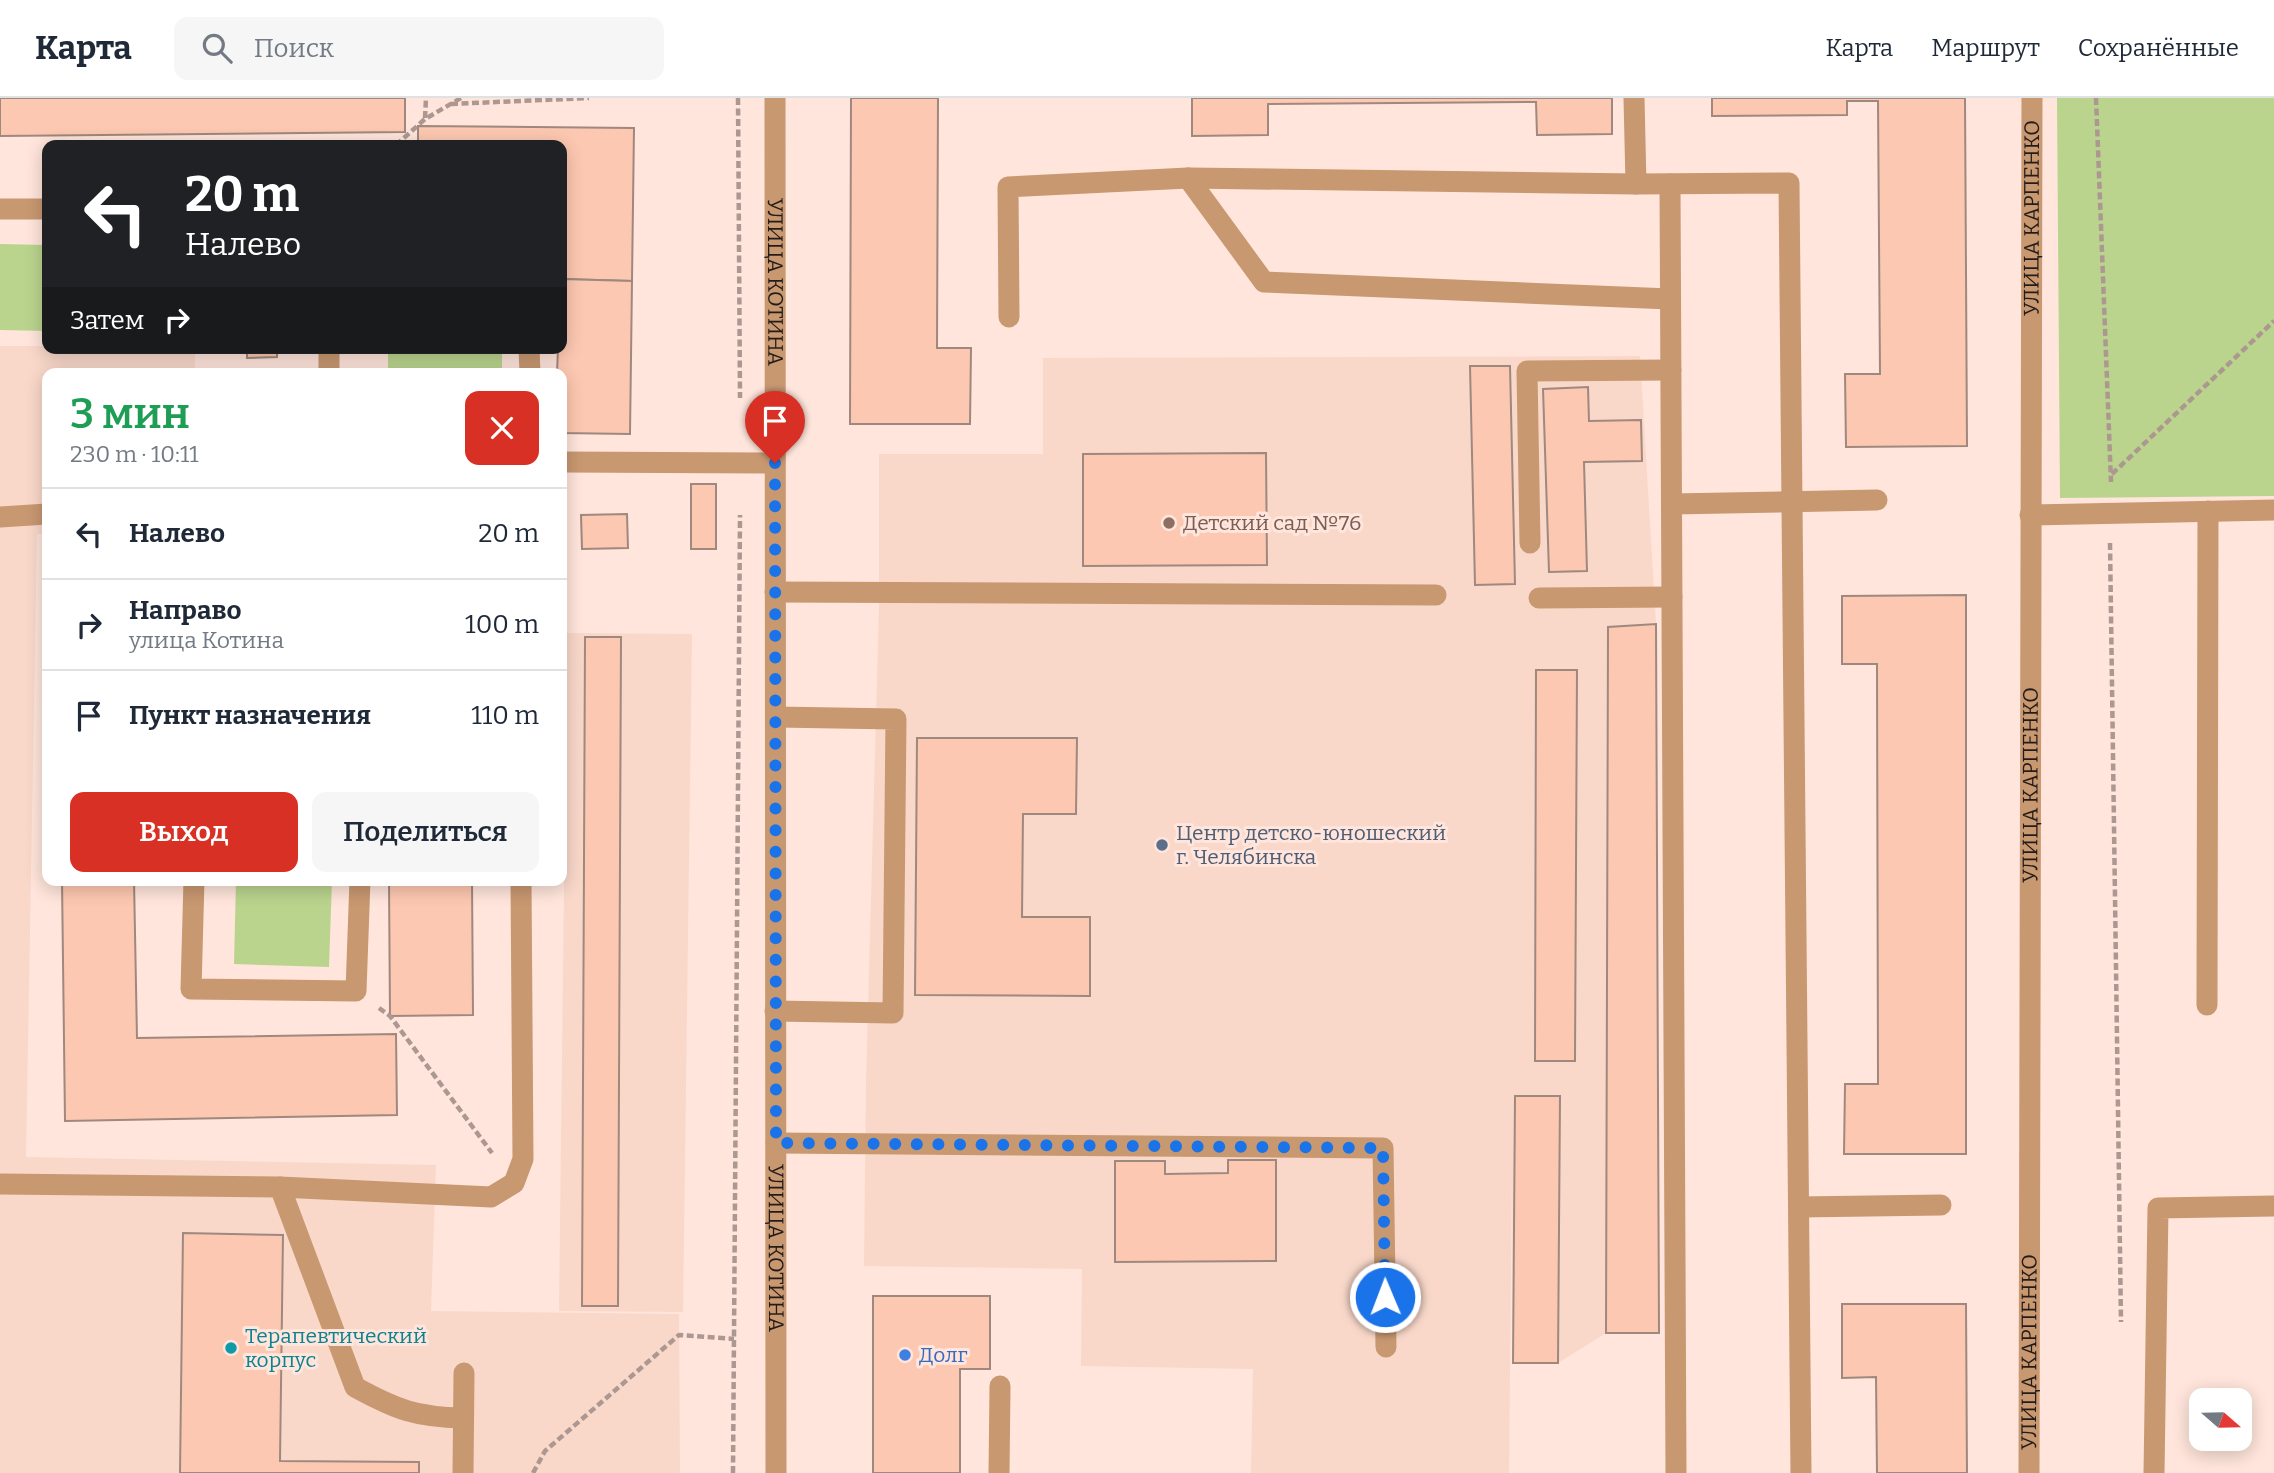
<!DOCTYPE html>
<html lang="ru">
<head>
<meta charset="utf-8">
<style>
	body { margin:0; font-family:Bitter,serif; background:#f6f6f7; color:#1f2937; height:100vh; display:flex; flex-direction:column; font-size:26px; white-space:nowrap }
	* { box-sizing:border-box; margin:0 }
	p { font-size:23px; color:#747a83 }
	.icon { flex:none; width:38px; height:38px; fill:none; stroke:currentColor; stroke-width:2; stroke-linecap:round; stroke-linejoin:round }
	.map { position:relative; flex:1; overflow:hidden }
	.side { position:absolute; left:42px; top:270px; width:525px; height:518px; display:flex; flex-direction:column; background:#fff; border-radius:14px; box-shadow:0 4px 18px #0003 }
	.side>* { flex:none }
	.top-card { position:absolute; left:42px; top:42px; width:525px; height:214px; border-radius:14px; box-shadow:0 4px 18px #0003; background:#202124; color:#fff; overflow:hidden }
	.needle { width:46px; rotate:110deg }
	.fabs { position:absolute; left:2189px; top:1290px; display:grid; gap:14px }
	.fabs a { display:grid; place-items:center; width:63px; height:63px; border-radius:14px; background:#fff; box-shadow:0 4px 18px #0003; font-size:35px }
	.pin { position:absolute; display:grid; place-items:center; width:60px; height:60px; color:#fff; margin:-72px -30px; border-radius:50% 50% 50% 0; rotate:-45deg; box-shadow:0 0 7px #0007 }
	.pin .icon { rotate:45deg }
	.me { position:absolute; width:77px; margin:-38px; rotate:359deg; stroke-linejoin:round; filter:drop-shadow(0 0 5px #0008) }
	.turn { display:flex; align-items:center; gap:24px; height:147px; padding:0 28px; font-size:32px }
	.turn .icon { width:91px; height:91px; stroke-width:2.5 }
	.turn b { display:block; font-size:49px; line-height:60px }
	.then { display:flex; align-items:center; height:66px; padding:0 28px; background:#0003; gap:14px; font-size:26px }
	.round { display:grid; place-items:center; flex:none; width:74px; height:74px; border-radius:14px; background:#f6f6f7 }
	.headline { display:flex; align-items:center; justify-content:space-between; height:119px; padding:0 28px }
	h1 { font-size:42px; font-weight:600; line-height:52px; color:#1e9e55 }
	.action { display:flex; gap:14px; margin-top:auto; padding:14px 28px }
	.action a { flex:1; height:80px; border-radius:14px; background:#d93025; color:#fff; font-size:28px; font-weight:600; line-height:80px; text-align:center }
	.action a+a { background:#f6f6f7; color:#1f2937 }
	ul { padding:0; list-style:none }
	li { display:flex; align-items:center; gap:21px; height:91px; padding:0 28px; border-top:2px solid #e0e1e3 }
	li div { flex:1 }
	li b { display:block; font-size:26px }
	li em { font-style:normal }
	header { display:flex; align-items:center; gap:42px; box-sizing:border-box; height:98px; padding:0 35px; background:#fff; border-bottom:2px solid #e0e1e3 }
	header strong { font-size:33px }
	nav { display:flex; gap:38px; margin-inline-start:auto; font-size:24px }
	.search { width:490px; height:63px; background:#f6f6f7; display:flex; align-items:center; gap:18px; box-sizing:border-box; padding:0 24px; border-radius:14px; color:#747a83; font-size:26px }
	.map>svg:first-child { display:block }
	.built { fill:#f9d8ca }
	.green { fill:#bad48e }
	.building { fill:#fdc8b1; stroke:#9f887e; stroke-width:2 }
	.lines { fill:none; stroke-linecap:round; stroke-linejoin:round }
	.path { stroke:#ac9891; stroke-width:4.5; stroke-dasharray:7 3.5; stroke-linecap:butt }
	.service { stroke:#c89871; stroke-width:21 }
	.minor { stroke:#c89871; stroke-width:21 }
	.route { stroke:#1a73e8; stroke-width:12; stroke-dasharray:0 21.6 }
	.education-dot { fill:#8d6e63; stroke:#ffe5db; stroke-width:2.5 }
	.service-dot { fill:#5c6f8a; stroke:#ffe5db; stroke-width:2.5 }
	.culture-dot { fill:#0f9aa8; stroke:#ffe5db; stroke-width:2.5 }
	.shop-dot { fill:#3f7fe0; stroke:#ffe5db; stroke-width:2.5 }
	.labels { text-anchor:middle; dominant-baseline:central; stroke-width:6; stroke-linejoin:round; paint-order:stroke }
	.street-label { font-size:21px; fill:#241b18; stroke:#ffe5db }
	.education-label { font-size:21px; fill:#785e54; stroke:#ffe5db; text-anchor:start }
	.service-label { font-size:21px; fill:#4e5e75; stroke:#ffe5db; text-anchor:start }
	.culture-label { font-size:21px; fill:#0d838f; stroke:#ffe5db; text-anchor:start }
	.shop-label { font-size:21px; fill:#366cbe; stroke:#ffe5db; text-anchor:start }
</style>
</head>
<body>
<header>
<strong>Карта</strong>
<div class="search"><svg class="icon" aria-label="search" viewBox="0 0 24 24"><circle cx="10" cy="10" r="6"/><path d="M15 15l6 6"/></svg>Поиск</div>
<nav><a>Карта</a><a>Маршрут</a><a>Сохранённые</a></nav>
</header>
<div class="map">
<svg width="2274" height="1375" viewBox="0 0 2274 1375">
	<rect width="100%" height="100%" fill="#ffe5db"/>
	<g class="built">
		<path d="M0 248H47V250H195V275H47V436H37L26 1059 436 1067 431 1213 679 1216 680 1375H0Z"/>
		<path d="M1640 258 1656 526 1659 1235H1606L1558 1265H1513L1512 1074 1509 1375H1251L1253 1271 1081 1268 1082 1171 864 1168 866 985 879 509V356H1043V260Z"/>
		<path d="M567 535 692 536 683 1214 559 1213Z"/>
	</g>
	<g class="green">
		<path d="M2057 0H2274V398L2060 400Z"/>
		<path d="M0 146 47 147V233L0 232Z"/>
		<rect x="388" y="250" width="114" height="25"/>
		<path d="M236 782H332L329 869 234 866Z"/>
	</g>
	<g class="building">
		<path d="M0 0H405V34L0 38Z"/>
		<path d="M851 0H938L937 250H971L970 326H850Z"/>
		<path d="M1192 0H1612V36L1537 37 1536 4 1268 6V37L1192 38Z"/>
		<path d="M1712 0H1965L1967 348 1846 349 1845 276H1880L1878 3H1847V17L1712 18Z"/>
		<path d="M418 28 634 30 632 183 562 181V47H418Z"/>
		<path d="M562 181 632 183 630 336 562 335V275H557L558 250H562Z"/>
		<path d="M247 250H277V259L247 260Z"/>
		<path d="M1470 268H1510L1515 486 1475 487Z"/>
		<path d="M1588 289 1589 323 1641 322 1642 363 1584 364 1587 473 1549 474 1543 291Z"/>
		<path d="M1266 355 1267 467 1083 468V356Z"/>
		<rect x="691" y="386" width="25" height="65"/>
		<path d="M627 416 628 450 582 451 581 417Z"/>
		<path d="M1966 497V1056H1844L1845 986H1878L1877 566H1842V498Z"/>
		<path d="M1656 526 1659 1235H1606L1608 529Z"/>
		<path d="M585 539H621L618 1208H582Z"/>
		<path d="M1536 572H1577L1575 963H1535Z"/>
		<path d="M917 640H1077L1076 716H1023L1022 819H1090V898L915 897Z"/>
		<path d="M62 782H134L137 940 396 936 397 1017 65 1023Z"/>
		<path d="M389 782H472L473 917 390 918Z"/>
		<path d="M1515 998H1560L1558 1265H1513Z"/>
		<path d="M1228 1062H1276V1163L1115 1164V1063H1165V1076L1228 1075Z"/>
		<path d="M183 1135 283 1137 280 1363 419 1364V1375H180Z"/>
		<path d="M873 1198H990V1271H960V1375H873Z"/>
		<path d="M1842 1206H1966L1967 1375H1877L1876 1279 1842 1280Z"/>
	</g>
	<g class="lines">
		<g class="path">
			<path d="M738 0 740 300"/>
			<path d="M2096 0 2111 384"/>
			<path d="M451 6 589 0"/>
			<path d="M425 20 426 0"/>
			<path d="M396 47 425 21 461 0"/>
			<path d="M2112 376 2274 223"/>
			<path d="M2110 445 2121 1224"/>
			<path d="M379 910 390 918 492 1055"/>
			<path d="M533 1375 545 1353 679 1237 734 1241"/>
			<path d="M733 1375 740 417"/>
		</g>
		<g class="service">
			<path d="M1634 0 1636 86"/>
			<path d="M1188 80 1264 184 1670 201"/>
			<path d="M1670 86 1676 1375"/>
			<path d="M0 111H47"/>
			<path d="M1009 219 1008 89 1188 80 1636 86 1789 85 1801 1375"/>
			<path d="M329 250V275"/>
			<path d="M529 250 530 275"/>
			<path d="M562 364 775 365"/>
			<path d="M1672 406 1877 402"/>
			<path d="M2030 417 2274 412"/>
			<path d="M0 419 47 416"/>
			<path d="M1530 445 1527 273 1671 272"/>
			<path d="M775 494 1436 497"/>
			<path d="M1539 500 1672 499"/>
			<path d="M194 782 191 891 356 893 360 782"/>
			<path d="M2207 907 2208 413"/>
			<path d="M775 913 893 915 896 621 776 619"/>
			<path d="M776 1045 1383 1050 1386 1249"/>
			<path d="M0 1086 280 1089 355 1289C397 1312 416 1319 463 1320"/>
			<path d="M280 1089 491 1099 514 1085 523 1061 521 782"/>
			<path d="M1799 1109 1941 1107"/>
			<path d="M463 1375 464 1275"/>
			<path d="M999 1375 1000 1288"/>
			<path d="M2154 1375 2158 1110 2274 1108"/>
		</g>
		<g class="minor">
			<path id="s1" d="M775 0 776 1375"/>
			<path id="s2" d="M2029 1375 2032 0"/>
		</g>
	</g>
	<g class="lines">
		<path class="route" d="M775 365 776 1045 1383 1050 1385 1199"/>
	</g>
	<circle class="education-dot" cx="1169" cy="425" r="7"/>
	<circle class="service-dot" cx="1162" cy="747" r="7"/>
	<circle class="culture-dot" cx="231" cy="1250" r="7"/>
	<circle class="shop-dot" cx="905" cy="1257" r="7"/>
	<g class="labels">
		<g class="street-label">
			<text stroke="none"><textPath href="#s2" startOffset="1255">УЛИЦА КАРПЕНКО</textPath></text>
			<text stroke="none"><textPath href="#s1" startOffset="184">УЛИЦА КОТИНА</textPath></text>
			<text stroke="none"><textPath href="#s2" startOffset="688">УЛИЦА КАРПЕНКО</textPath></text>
			<text stroke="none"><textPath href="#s1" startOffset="1150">УЛИЦА КОТИНА</textPath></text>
			<text stroke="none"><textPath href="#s2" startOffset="121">УЛИЦА КАРПЕНКО</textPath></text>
		</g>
		<g class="education-label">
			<text x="1183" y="425">Детский сад №76</text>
		</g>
		<g class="service-label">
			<text x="1176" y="735">Центр детско-юношеский<tspan x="1176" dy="24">г. Челябинска</tspan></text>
		</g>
		<g class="culture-label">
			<text x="245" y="1238">Терапевтический<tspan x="245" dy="24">корпус</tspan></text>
		</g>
		<g class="shop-label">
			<text x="919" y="1257">Долг</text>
		</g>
	</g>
</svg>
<div class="fabs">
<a><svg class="needle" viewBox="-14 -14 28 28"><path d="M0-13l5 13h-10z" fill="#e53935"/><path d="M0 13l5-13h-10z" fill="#747a83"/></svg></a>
</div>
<div class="pin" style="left:775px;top:365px;background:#d93025"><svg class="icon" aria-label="arrive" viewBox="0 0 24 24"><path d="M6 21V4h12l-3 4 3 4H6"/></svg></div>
<svg class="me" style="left:1385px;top:1199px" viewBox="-20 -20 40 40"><circle r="17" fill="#1a73e8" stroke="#fff" stroke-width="3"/><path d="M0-11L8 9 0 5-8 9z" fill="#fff"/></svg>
<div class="top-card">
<div class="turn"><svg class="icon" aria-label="left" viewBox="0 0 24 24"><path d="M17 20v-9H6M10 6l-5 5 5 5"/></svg><div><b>20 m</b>Налево</div></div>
<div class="then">Затем<svg class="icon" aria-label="right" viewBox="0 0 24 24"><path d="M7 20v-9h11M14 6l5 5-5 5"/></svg></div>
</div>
<section class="side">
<div class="headline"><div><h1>3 мин</h1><p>230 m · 10:11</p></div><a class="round" style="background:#d93025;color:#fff"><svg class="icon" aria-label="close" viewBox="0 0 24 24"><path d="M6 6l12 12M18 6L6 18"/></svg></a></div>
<ul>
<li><svg class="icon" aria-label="left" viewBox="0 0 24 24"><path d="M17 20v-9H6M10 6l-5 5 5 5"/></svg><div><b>Налево</b></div><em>20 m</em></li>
<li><svg class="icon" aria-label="right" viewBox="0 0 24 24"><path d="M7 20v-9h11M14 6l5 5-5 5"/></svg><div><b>Направо</b><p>улица Котина</p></div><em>100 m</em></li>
<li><svg class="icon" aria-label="arrive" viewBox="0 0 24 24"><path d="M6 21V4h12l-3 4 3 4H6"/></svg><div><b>Пункт назначения</b></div><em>110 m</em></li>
</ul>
<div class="action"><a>Выход</a><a>Поделиться</a></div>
</section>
</div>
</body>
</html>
